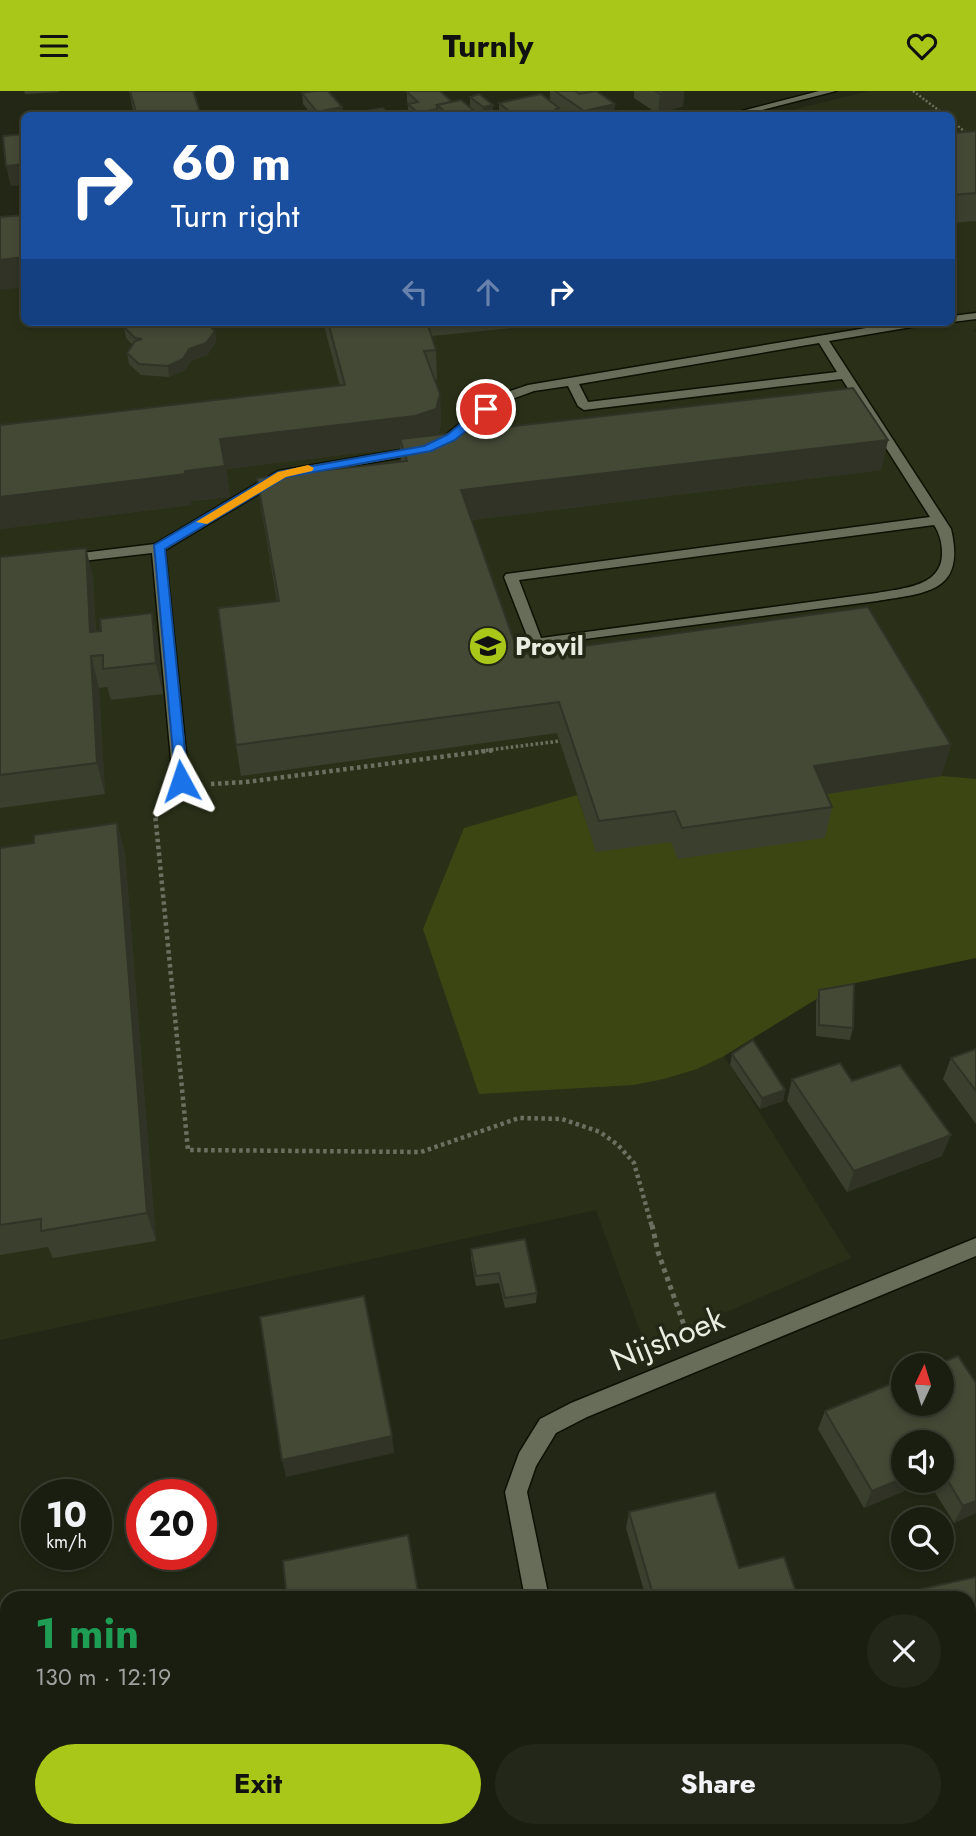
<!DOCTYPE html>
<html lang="en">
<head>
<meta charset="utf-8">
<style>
	body { margin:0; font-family:Jost,sans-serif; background:#232719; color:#f1f3f6; height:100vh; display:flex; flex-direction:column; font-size:26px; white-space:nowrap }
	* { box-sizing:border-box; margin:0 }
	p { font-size:23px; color:#9fa29f }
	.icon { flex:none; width:38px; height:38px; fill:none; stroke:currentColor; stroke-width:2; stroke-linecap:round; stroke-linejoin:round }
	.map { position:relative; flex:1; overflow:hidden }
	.sheet { position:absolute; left:0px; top:1500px; width:976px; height:247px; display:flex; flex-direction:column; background:#1a1e10; border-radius:21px 21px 0 0; box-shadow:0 4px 10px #0003,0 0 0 2px #383c30 }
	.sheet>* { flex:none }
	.top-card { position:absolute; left:21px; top:21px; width:934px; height:214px; border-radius:10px; box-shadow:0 4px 10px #0003,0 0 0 2px #383c30; background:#1a4fa0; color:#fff; overflow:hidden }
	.needle { width:46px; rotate:4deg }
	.buttons { position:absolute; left:891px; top:1262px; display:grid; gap:14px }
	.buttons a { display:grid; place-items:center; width:63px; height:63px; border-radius:50%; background:#1a1e10; box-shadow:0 4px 10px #0003,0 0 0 2px #383c30; font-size:35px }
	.speed { position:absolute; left:21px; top:1388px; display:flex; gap:14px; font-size:35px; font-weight:700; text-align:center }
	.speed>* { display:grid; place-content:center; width:91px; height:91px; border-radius:50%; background:#1a1e10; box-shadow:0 4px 10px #0003,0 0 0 2px #383c30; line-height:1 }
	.speed small { font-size:18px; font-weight:400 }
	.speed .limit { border:10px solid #d22; background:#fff; color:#111 }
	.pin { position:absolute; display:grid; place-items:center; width:60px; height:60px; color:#fff; margin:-30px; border:4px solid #fff; border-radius:50%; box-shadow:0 2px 7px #0007 }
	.me { position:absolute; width:77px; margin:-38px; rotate:355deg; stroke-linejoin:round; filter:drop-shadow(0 0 5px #0008) }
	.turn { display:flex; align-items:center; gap:24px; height:147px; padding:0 35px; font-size:32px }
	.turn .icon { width:91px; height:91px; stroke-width:2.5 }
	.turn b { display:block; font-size:49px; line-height:60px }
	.lanes { display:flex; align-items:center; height:66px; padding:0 35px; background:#0003; justify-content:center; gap:35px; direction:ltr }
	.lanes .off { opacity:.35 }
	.round { display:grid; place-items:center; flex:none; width:74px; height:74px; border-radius:37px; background:#232719 }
	.head { display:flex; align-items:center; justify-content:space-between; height:119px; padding:0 35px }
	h1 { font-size:42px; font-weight:700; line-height:52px; color:#1e9e55 }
	.button { display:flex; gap:14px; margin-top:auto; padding:14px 35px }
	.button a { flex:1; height:80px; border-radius:42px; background:#a9c719; color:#111; font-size:28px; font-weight:700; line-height:80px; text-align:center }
	.button a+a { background:#232719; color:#f1f3f6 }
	header { display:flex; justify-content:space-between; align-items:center; height:91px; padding:0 35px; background:#a9c719; color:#111; font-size:32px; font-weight:700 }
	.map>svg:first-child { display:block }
	.built { fill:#2a3018 }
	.green { fill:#3b4612 }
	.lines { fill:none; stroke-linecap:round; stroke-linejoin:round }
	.minor-casing { stroke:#0d1002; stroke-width:3 }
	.path-far3 { stroke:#6c7060; stroke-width:2.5; stroke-dasharray:2 2; stroke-linecap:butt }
	.path-far2 { stroke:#6c7060; stroke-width:3.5; stroke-dasharray:2.5 2.5; stroke-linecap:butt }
	.path-far1 { stroke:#6c7060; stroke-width:4.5; stroke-dasharray:3.5 3.5; stroke-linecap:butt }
	.path { stroke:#6c7060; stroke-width:5; stroke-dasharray:4.5 4.5; stroke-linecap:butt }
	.minor { fill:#676d58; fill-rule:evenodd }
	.wall { fill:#3a3f2e; fill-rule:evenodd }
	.shaded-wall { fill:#303326 }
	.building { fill:#444936; stroke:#303326; stroke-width:2 }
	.route { fill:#1a73e8; stroke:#114b97; stroke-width:2 }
	.slow { fill:#f59e0b }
	.labels { text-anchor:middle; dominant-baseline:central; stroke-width:7; stroke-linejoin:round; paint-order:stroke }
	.poi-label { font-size:26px; font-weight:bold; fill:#e9ece0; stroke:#232816; text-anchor:start }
	.near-street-label { font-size:32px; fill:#e9ece0; stroke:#232816 }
</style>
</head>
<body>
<header><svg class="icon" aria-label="menu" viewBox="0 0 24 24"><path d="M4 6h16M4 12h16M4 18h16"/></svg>Turnly<svg class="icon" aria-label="heart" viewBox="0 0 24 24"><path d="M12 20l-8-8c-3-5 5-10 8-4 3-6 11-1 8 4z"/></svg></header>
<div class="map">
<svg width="976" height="1745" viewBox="0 0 976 1745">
	<rect width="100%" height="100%" fill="#232816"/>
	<path class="built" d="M870 0H976V238L974 239 976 242V867L836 896 724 965 851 1167 646 1256 596 1119 0 1249V139L24 136V231H952V24H771Z"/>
	<path class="green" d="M941 685 976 688V867L836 896 724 965 697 978 664 988 633 994 479 1003 423 838 464 737 577 704 597 761 807 706Z"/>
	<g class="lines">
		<g class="minor-casing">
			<g id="minor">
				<path d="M819 0H836L742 24H727Z"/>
				<path d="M976 222V228L952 231H950L952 225Z"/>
				<path d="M902 231H929L923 234 829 250 951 438C966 501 927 502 877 510L531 555 504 486 506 483 930 426 842 288 584 319 578 315 568 295 534 300 501 312 455 349 432 361 287 386 165 459 189 690 181 695 173 690 152 462 65 472 58 468 65 464 155 453 278 380 424 355 447 343 493 306 528 294ZM819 252 837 281 588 311 579 293ZM934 434C939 441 942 452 942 461 943 496 903 497 877 502L541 547 519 489Z"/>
				<path d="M976 1147V1165L587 1326 556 1342 536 1375 527 1401 549 1507H525L505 1401 519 1362 540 1328 571 1312Z"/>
				<path d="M576 1740H602L604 1745H578Z"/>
			</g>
		</g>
		<g class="path-far3">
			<path d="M913 0 945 24"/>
			<path d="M952 30 976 50"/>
		</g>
		<path class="path-far2" d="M481 660 560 650"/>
		<g class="path-far1">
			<path d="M211 693 246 691 494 659"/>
			<path d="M161 715 155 722 188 1059 421 1061 519 1027 562 1028 600 1041 618 1054 634 1072 652 1136"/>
		</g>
		<path class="path" d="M652 1134 658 1161 685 1237"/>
		<use href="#minor" class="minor"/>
	</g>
	<g class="wall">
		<path d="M24 0H59V1L25 3Z"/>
		<path d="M129 0H193L201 24H134Z"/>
		<path d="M550 0H596L614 24H499V12L550 10Z"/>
		<path d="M634 0H684L683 15 658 23 634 7Z"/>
		<path d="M407 1 452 11 479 24H371V19L390 24 408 21V13H409L407 11Z"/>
		<path d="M302 2 342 16 343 24H306H312L303 13Z"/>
		<path d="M479 3 493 24H481L470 16V6Z"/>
		<path d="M976 40V131L975 130 952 132V42Z"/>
		<path d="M323 231H575L432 245 436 259 437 289H435L440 303 441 334 438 344 888 349 881 379 472 429 519 564 951 654 941 685 827 703 832 716 825 747 678 768 671 751 596 761 557 642 241 685 236 654 277 510 261 417 257 387 401 371 400 357 226 378 230 406 191 410V414L0 438V334L340 295Z"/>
		<path d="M124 236 215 240 216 251 207 264 191 270 185 279 169 286 141 284 129 273 127 262 133 254 126 247Z"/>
		<path d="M86 457 93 488 96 541 101 540 152 522 158 553 163 603 111 609 107 596 99 597 105 703 0 717V466Z"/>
		<path d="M117 732 125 763 156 1150 53 1167 48 1156 0 1164V757L34 752Z"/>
		<path d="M819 899 853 937 850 949 816 945V911Z"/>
		<path d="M976 958V1033L943 988 951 967Z"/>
		<path d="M732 963 785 999 783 1010 760 1018 730 974Z"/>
		<path d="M792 988 852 990 942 1065 847 1101 787 1010Z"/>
		<path d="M471 1158 537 1202 536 1212 505 1217 499 1192 476 1195 471 1168Z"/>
		<path d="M976 1292V1422L954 1432 928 1390 864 1417 818 1338 825 1320ZM942 1351V1390H903Z"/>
		<path d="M629 1421 739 1477 798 1507H646L626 1437Z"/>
		<path d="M922 1498 970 1507H917Z"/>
		<path d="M712 1740H898L900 1745H750L749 1743 739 1745H714Z"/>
	</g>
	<g class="shaded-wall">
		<path d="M669 0H684L683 15 658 23 660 3Z"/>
		<path d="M615 13 614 24H584V20Z"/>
		<path d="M493 14V24H483V16Z"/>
		<path d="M342 16 343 24H317V21Z"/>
		<path d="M437 18V24H418V22Z"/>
		<path d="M24 73V94L11 95 6 75Z"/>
		<path d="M24 166V196L0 199V169Z"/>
		<path d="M215 240 216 251 207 264 191 270 185 279 169 286 168 275Z"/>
		<path d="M440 303 441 334 436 349 400 348V357L226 378 230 406 191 410V414L0 438V406L185 380 220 348Z"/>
		<path d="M888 349 881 379 462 430 461 399Z"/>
		<path d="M86 457 93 488 97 565 90 541Z"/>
		<path d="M152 522 158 553 163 603 156 572Z"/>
		<path d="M91 565 99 597 105 703 97 672Z"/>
		<path d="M951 654 941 685 807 706 814 675Z"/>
		<path d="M117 732 125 763 156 1150 147 1122Z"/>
		<path d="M785 999 783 1010 760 1018 762 1007Z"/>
		<path d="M951 1044 942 1065 847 1101 854 1080Z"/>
		<path d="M392 1345 394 1362 286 1386 282 1369Z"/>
		<path d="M903 1387V1390H928L864 1417 872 1400Z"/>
		<path d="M976 1410V1422L954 1432 963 1415Z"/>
		<path d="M976 1573V1584L970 1586V1574Z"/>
		<path d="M73 1740H81L83 1741V1745H74Z"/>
		<path d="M721 1740H751L749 1743 739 1745H718Z"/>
	</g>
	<g class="building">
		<path d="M130 0H193L201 24H137Z"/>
		<path d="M315 0H328L342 16 317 21 302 2Z"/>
		<path d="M410 0H440L452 11 437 14V18L418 22 408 13 418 11 407 1Z"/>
		<path d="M555 0H575L579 3 596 0 615 13 584 20Z"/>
		<path d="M655 0H669L660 3Z"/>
		<path d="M479 3 493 14 483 16 470 6Z"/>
		<path d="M541 3 559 17 556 18 563 23 552 24H514L499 12Z"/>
		<path d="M461 9 479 24H449L437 14Z"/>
		<path d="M383 17 390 24H376L371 19Z"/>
		<path d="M333 20 337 24H306Z"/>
		<path d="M365 20 369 24H353L351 22Z"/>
		<path d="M414 20 418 24H387Z"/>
		<path d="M976 40V102L952 104V42Z"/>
		<path d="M24 43V73L6 75 3 45Z"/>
		<path d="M24 124V166L0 169V126Z"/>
		<path d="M128 231H205L215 240 206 252 189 258 183 268 168 275 139 273 127 262 135 250 142 248 135 247 124 236Z"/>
		<path d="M328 231H427L436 259 424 260 440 303 436 318 415 325 220 348 225 375 185 380 186 383 0 406V334L345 294Z"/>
		<path d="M853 297 888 349 461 399 519 564 868 516 951 654 814 675 832 716 682 737 675 720 599 730 559 611 236 654 218 517 279 510 257 387 407 370 400 348Z"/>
		<path d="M86 457 90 541 101 540 100 528 152 522 156 572 103 578V564L91 565 97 672 0 684V466Z"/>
		<path d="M117 732 147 1122 41 1140V1128L0 1134V757L34 752V744Z"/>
		<path d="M854 893 853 937 819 934V899Z"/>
		<path d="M753 949 785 999 762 1007 732 963Z"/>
		<path d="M976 958V1000L951 967Z"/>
		<path d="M840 972 852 990 900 974 951 1044 854 1080 792 988Z"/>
		<path d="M525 1148 537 1202 505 1207 499 1182 476 1185 471 1158Z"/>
		<path d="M364 1205 392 1345 282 1369 260 1226Z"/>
		<path d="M958 1265 976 1292V1410L963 1415 942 1380V1351H903V1387L872 1400 825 1320 903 1288V1312H942V1274H936Z"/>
		<path d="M715 1401 739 1477 784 1466 798 1507H654L629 1421Z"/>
		<path d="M408 1444 419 1507H287L283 1470Z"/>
		<path d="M976 1486V1573L970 1574V1507H926L922 1498Z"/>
		<path d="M32 1740H73L74 1745H7Z"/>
		<path d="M265 1740H463L464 1745H266Z"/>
		<path d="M758 1740H898L900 1745H759Z"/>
	</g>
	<path class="route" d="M482 315 492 318 455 349 431 360 286 386 165 458 188 690 186 694H176L154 454 278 381 424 355 447 344Z"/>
	<path class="slow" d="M308 374 314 377 312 380 286 386 207 433 196 431 278 381Z"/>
	<defs>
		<g id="school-disc" transform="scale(2.0125)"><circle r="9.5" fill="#a9c719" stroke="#232816"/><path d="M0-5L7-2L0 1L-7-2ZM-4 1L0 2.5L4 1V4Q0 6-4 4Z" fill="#111"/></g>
	</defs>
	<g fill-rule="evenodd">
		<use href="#school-disc" x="488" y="555"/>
	</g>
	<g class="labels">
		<g class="poi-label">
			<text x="515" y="555">Provil</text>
		</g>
		<g class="near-street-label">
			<text transform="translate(667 1248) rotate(-22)">Nijshoek</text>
		</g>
	</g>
</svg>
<div class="buttons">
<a><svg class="needle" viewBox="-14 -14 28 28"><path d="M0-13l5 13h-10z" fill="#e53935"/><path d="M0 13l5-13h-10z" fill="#9fa29f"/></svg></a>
<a><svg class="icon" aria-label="sound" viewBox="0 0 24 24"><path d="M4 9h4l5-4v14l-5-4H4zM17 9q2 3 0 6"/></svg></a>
<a><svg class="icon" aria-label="search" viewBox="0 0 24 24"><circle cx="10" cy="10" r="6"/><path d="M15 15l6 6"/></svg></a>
</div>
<div class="speed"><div>10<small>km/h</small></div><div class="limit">20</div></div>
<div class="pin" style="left:486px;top:318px;background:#d93025"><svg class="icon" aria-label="arrive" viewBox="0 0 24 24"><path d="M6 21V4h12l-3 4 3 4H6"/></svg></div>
<svg class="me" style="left:181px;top:690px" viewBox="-20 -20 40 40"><path d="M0-17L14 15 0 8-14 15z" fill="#1a73e8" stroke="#fff" stroke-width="4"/></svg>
<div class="top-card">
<div class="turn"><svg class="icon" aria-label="right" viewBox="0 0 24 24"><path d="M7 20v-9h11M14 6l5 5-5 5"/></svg><div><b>60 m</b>Turn right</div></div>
<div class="lanes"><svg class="icon off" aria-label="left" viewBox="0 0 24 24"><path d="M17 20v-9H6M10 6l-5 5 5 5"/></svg><svg class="icon off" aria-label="ahead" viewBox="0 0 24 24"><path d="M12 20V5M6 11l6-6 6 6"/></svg><svg class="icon" aria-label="right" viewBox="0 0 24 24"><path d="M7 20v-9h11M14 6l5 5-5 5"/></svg></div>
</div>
<section class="sheet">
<div class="head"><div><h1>1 min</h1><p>130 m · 12:19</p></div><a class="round"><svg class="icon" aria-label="close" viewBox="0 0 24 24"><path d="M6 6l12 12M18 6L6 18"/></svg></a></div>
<div class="button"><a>Exit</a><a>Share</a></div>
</section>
</div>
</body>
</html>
